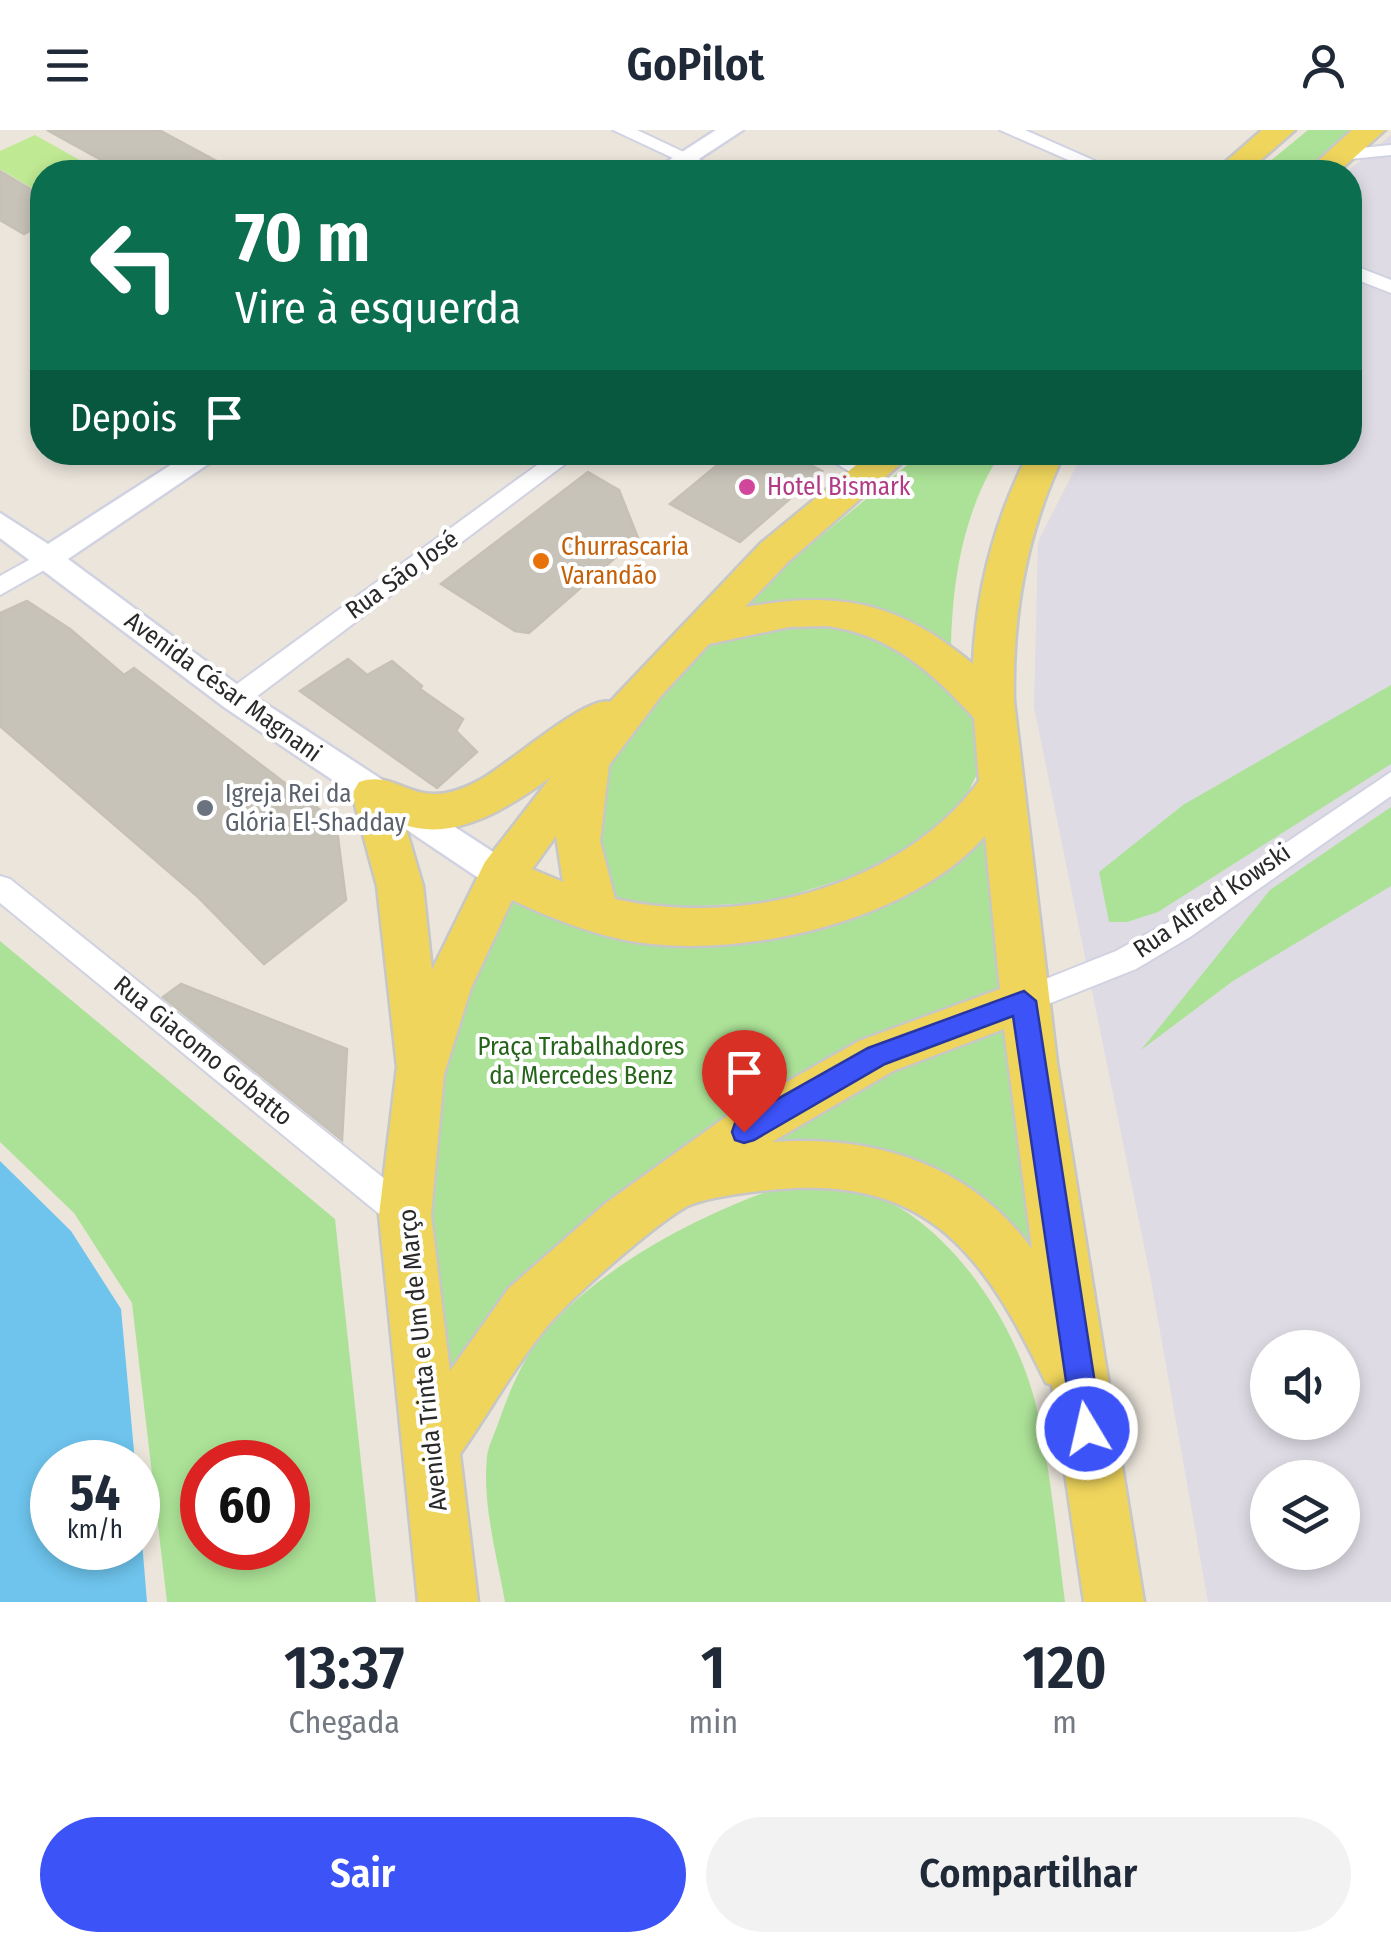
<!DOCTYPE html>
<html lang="pt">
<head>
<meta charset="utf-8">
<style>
	body { margin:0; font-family:"Fira Sans Condensed",sans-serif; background:#f2f2f3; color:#1f2937; height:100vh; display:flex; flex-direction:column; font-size:38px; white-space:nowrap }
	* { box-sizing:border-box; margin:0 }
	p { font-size:32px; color:#747a83 }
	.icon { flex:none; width:55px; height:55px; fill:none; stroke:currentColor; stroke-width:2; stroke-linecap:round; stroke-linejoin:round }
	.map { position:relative; height:1472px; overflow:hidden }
	.sheet { display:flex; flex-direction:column; background:#fff; flex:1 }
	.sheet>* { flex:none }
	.banner { position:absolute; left:30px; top:30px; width:1332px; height:305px; border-radius:40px; box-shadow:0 5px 15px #0003; background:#0b6e4f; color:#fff; overflow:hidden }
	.tools { position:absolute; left:1250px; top:1200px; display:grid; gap:20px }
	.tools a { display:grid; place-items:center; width:110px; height:110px; border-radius:50%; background:#fff; box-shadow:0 5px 15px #0003; font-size:50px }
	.speed { position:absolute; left:30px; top:1310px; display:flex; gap:20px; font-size:50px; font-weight:700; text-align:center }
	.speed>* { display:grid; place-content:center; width:130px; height:130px; border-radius:50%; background:#fff; box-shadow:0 5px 15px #0003; line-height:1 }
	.speed small { font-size:25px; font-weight:400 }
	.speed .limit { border:15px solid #d22; background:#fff; color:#111 }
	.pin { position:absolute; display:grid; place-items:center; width:85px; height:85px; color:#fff; margin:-102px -42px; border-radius:50% 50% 50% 0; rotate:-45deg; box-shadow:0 0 10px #0007 }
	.pin .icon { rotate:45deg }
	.me { position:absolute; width:110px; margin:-55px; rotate:351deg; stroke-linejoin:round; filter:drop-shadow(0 0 8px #0008) }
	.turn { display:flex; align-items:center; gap:35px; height:210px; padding:0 40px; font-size:45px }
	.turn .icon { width:130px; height:130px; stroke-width:2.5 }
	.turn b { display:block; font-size:70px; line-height:85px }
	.then { display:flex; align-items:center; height:95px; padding:0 40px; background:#0003; gap:20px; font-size:38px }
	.eta { display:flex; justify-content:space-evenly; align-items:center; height:170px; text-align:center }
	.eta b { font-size:60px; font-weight:600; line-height:70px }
	.action { display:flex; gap:20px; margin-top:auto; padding:20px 40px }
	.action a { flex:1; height:115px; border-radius:60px; background:#3c53f8; color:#fff; font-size:40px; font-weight:600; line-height:115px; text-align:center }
	.action a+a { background:#f2f2f3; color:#1f2937 }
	header { display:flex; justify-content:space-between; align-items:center; height:130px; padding:0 40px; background:#fff; font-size:45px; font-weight:600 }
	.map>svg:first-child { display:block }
	.industrial { fill:#dedbe4; fill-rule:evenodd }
	.green { fill:#ace297; fill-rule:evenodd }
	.pitch { fill:#bfe993 }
	.water { fill:#6ec4ed }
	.building { fill:#c7c3b9; stroke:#c6c1b5; stroke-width:2.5 }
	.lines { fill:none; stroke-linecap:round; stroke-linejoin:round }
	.minor-casing { stroke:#d0d2e2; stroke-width:4 }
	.tertiary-casing { stroke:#d0d2e2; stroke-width:5 }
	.primary-casing { stroke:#c7c7c7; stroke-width:5 }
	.minor { fill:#fff; fill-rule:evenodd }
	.tertiary { fill:#fff; fill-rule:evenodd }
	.primary { fill:#efd55c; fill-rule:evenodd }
	.route { fill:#3c53f8; stroke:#2736a1; stroke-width:2.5 }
	.hotel-dot { fill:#d1479c; stroke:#fff; stroke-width:4 }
	.food-dot { fill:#e8710a; stroke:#fff; stroke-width:4 }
	.worship-dot { fill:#6b7280; stroke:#fff; stroke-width:4 }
	.labels { text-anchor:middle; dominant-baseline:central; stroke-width:8; stroke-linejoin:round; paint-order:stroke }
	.hotel-label { font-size:25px; fill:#b23c85; stroke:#fff; text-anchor:start }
	.food-label { font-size:25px; fill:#c56008; stroke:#fff; text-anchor:start }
	.street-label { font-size:25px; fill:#292929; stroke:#fff }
	.worship-label { font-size:25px; fill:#5b616d; stroke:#fff; text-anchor:start }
	.park-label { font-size:25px; fill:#25651a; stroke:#fff }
</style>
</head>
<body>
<header><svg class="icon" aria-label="menu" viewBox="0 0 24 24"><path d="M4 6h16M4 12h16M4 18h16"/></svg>GoPilot<svg class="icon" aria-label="person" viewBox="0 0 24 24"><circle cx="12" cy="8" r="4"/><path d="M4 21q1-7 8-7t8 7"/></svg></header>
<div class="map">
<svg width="1391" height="1472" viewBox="0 0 1391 1472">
	<rect width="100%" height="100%" fill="#ebe5db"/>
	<path class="industrial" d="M1391 5V1472H1208L1150 1145 1034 577 1038 412 1083 323 1350 322 1347 42ZM1268 1218H1342V1292H1268ZM1268 1348H1342V1422H1268Z"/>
	<g class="green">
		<path d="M1308 0H1352L1303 42H1257Z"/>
		<path d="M922 323H1001C962 382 951 457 951 528L927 509 740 482 781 439Z"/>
		<path d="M766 494 859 496 896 512 964 571 976 596 978 642 960 679 941 705 863 743 769 772 664 778 610 768 591 723 605 634 693 526 716 508Z"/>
		<path d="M1391 555V634L1158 782 1127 792H1109L1099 742 1183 675Z"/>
		<path d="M1391 677V756L1233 851 1141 920 1270 760Z"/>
		<path d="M996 680 1011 868 881 912 440 1263 427 1073 440 935 506 763 719 812Z"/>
		<path d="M0 811 335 1089 376 1472H167L132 1173 74 1083 0 1012ZM202 1332H288V1418H202Z"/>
		<path d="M1011 888 1058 1182 1016 1124 752 1007 790 982Z"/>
		<path d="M799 1051C834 1055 877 1062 908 1083 971 1126 1022 1209 1038 1284 1051 1345 1057 1410 1065 1472H505C497 1426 482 1374 487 1327 488 1316 495 1303 499 1291 508 1265 519 1238 535 1215 591 1138 710 1078 799 1051Z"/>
	</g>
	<path class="pitch" d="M35 5 101 42H42V64L0 39V21Z"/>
	<path class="water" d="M0 1031 71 1101 121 1179 135 1332H52V1418H138V1363L147 1472H0Z"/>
	<g class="building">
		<path d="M47 0H159L237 42H123Z"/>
		<path d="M0 41 42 66V94L24 104 0 90Z"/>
		<path d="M733 322H786L822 341 740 412 670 374Z"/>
		<path d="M588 342 619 360 638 408 529 503 515 501 441 454Z"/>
		<path d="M27 471 70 499 124 545 134 538 336 692 346 770 264 834 198 767 0 596V483Z"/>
		<path d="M348 529 367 545 392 531 422 556 420 559 463 589 456 601 477 622 437 658 300 561Z"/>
		<path d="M181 854 347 919 342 1010 163 867Z"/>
	</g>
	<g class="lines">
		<g class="minor-casing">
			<g id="minor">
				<path d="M613 0H637L726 42H703Z"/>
				<path d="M1000 0H1025L1120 42H1096Z"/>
				<path d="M1391 15V25L1340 30 1331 25 1340 20Z"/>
				<path d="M1350 134 1391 150V163L1350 147Z"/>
				<path d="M555 322H581L244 576H226L222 569 226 562Z"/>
				<path d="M817 322H847L881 344 870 351 862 349Z"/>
				<path d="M47 420 55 422V434L0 465V446Z"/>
				<path d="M1391 642V666L1190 807 1136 839 1023 884 1013 880 1008 871 1013 862 1116 821 1170 791Z"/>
				<path d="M0 746 10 749 416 1074 421 1085 416 1096 405 1100 394 1096 0 773Z"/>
			</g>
		</g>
		<g class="tertiary-casing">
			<g id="tertiary">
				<path d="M716 0H743L679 42H651Z"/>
				<path d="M191 322H226L68 429 246 561 513 735 519 745 513 755 501 759 489 755 224 577 0 408V383L48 414Z"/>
			</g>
		</g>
		<g class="primary-casing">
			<g id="primary">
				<path d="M1262 0H1295L1247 42H1214Z"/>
				<path d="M1352 0H1385L1338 42H1306Z"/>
				<path d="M872 322H914L789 431 745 477C840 460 899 472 973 534 976 460 995 389 1029 322H1065C1026 402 1012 484 1014 571L1057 933 1144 1472H1084L1052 1255 1046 1253C986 1129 932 1047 781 1059 756 1061 703 1067 684 1078 652 1097 570 1168 546 1198 514 1237 489 1283 460 1324L478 1472H418L379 1085 397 937 377 756 352 664 359 652C402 638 413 686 478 651 506 637 585 565 610 572L761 413ZM827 496C891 505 931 541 974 588L979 651 973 659C892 760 739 797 615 769L600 711 609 635 661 566 709 514 789 497ZM551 647 485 732 432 840 423 756 405 695C456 712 511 676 551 647ZM556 706 563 752 532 739ZM985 706 1000 859 859 911 727 986 606 1073 509 1158 450 1241 431 1085 444 944 471 858 512 770C553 789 598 807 643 813 751 827 911 790 985 706ZM1004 899 1032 1119C970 1034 875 1005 772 1012L893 941Z"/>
			</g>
		</g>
		<use href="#minor" class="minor"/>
		<use href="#tertiary" class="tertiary"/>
		<use href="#primary" class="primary"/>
	</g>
	<path class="route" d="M1024 861 1036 871 1102 1299 1097 1309 1087 1314 1077 1309 1073 1299 1013 886 885 934 754 1010 744 1013 735 1010 732 1002 735 993 868 918Z"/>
	<circle class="hotel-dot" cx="747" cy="357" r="10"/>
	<circle class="food-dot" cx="541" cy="431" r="10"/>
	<circle class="worship-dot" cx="205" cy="678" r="10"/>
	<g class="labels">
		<g class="hotel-label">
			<text x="767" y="357">Hotel Bismark</text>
		</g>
		<g class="food-label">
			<text x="561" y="417">Churrascaria<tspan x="561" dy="29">Varandão</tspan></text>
		</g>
		<g class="street-label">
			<text transform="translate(402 445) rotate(-36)">Rua São José</text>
			<text transform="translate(223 557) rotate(36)">Avenida César Magnani</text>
			<text transform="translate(1212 771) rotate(-34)">Rua Alfred Kowski</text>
			<text transform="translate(203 921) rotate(39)">Rua Giacomo Gobatto</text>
			<text transform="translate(423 1230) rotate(-96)">Avenida Trinta e Um de Março</text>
		</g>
		<g class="worship-label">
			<text x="225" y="664">Igreja Rei da<tspan x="225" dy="29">Glória El-Shadday</tspan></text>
		</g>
		<g class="park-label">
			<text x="581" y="917">Praça Trabalhadores<tspan x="581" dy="29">da Mercedes Benz</tspan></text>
		</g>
	</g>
</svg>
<div class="tools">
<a><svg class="icon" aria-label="sound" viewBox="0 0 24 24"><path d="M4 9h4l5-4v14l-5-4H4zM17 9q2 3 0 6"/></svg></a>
<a><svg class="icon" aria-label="layers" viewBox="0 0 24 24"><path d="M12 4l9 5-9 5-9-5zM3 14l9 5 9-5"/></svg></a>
</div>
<div class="speed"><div>54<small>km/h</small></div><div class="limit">60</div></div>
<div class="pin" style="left:744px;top:1002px;background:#d93025"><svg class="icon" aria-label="arrive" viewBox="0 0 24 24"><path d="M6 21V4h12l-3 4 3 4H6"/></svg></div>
<svg class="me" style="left:1087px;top:1299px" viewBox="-20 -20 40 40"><circle r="17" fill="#3c53f8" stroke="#fff" stroke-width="3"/><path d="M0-11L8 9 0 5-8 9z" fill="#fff"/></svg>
<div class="banner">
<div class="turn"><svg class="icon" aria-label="left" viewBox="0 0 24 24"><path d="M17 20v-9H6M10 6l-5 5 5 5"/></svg><div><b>70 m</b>Vire à esquerda</div></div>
<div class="then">Depois<svg class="icon" aria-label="arrive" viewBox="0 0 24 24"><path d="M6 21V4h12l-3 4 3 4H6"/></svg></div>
</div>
</div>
<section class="sheet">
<div class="eta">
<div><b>13:37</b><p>Chegada</p></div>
<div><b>1</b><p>min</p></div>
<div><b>120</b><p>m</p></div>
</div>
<div class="action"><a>Sair</a><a>Compartilhar</a></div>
</section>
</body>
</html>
